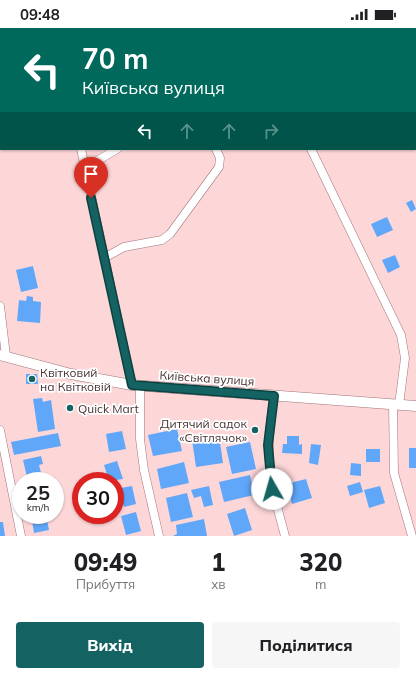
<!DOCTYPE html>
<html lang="uk">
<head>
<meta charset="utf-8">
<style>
	body { margin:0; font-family:Mulish,sans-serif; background:#f6f6f6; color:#202124; height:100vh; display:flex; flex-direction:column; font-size:15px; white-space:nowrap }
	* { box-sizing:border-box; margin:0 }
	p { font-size:13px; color:#757577 }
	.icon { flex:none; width:22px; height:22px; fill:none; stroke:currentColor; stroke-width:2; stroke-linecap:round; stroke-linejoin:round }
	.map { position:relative; height:508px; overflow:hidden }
	.side { display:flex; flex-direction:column; background:#fff; flex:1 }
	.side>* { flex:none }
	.guide { position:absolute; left:0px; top:0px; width:416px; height:122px; box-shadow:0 1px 3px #0004; background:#00695c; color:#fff; overflow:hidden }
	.speed { position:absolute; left:12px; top:444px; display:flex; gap:8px; font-size:20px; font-weight:700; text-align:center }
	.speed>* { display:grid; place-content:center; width:52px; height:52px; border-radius:50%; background:#fff; box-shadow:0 1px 3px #0004; line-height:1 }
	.speed small { font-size:10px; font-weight:400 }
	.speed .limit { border:6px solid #d22; background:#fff; color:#111 }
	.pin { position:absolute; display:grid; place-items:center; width:34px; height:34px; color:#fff; margin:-41px -17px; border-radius:50% 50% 50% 0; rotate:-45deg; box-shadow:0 0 4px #0007 }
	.pin .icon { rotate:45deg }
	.me { position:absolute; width:44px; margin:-22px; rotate:353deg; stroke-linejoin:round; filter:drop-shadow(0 0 3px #0008) }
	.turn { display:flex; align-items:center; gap:14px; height:84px; padding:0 16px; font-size:18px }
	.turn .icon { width:52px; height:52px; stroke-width:2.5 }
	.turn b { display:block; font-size:28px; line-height:34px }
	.lanes { display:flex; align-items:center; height:38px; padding:0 16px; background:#0003; justify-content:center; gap:20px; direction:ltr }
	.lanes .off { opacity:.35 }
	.eta { display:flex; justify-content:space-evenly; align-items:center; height:68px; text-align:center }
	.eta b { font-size:24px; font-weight:800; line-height:28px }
	.action { display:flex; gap:8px; margin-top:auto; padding:8px 16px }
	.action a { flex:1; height:46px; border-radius:4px; background:#146362; color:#fff; font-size:16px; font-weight:800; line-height:46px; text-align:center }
	.action a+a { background:#f6f6f6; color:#202124 }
	.status { display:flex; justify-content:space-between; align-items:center; height:28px; padding:0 20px; background:#fff; direction:ltr }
	.status svg { height:11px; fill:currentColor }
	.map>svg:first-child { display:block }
	.building { fill:#60a7f9 }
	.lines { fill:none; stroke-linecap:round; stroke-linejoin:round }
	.minor-casing { stroke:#a17579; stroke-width:9 }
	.tertiary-casing { stroke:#a17579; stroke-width:11 }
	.minor { stroke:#fff; stroke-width:8 }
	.tertiary { stroke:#fff; stroke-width:10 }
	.route-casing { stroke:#0d4040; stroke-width:10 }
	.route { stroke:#146362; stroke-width:7 }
	.poi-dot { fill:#146362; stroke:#fff; stroke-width:1.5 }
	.labels { text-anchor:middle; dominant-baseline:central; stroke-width:3.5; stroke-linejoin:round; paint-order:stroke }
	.poi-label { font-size:12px; fill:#473335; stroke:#fff; text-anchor:start }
	.street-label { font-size:12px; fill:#473335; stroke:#fff }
</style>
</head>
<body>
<div class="status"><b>09:48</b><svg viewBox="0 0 49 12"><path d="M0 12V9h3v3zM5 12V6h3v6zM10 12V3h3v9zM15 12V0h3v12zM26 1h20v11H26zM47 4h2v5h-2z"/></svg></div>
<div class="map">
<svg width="416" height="508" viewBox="0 0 416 508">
	<rect width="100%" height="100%" fill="#fdd6d8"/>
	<g class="building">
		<path d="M412 172 416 181 411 184 406 175Z"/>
		<path d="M387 189 393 202 377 209 371 196Z"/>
		<path d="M395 227 400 239 388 245 382 232Z"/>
		<path d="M33 238 38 260 21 264 16 242Z"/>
		<path d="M27 268 33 269V273L41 274 40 295 17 293 19 272 26 273Z"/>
		<path d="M26 346H37L38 356H26Z"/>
		<path d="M42 370 43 374 51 372 55 401 38 404 33 371Z"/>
		<path d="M177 401 182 423 153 428 148 407Z"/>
		<path d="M122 403 126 421 109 424 106 406Z"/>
		<path d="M58 405 61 418 14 427 11 414Z"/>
		<path d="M219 407 223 435 196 439 192 412Z"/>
		<path d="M287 408H299V417L302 416V426L282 425 283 416H287Z"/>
		<path d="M250 414 256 441 232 446 226 419Z"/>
		<path d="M311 416 321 417 318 437 309 435Z"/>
		<rect x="409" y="420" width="7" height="20"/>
		<rect x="366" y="421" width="14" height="13"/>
		<path d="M41 428 43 436 39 437 41 445 27 449 23 432Z"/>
		<path d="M117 433 123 451 109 453 104 437Z"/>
		<path d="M184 434 189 455 161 461 157 441Z"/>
		<path d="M351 435 361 436V448L350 447Z"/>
		<path d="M250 447 254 467 224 474 219 454Z"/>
		<path d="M306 451 312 470 292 476 286 456Z"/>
		<path d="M360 454 363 464 350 468 347 458Z"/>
		<path d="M132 458 136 476 124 479 122 473 117 474 115 461Z"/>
		<path d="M209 458 213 477 204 479 201 468 194 470 191 462Z"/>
		<path d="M380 458 385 475 369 480 364 462Z"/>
		<path d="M187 465 193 489 171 494 166 470Z"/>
		<path d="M245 480 252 502 234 508 227 486Z"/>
		<path d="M136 484 141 503 126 507 121 488Z"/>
		<path d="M31 487H46L49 502 34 505Z"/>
		<path d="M204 491 207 508H173L177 506 176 497Z"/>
		<path d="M0 494H3L5 508H0Z"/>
	</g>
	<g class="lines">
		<g class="minor-casing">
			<g id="minor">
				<path d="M56 0V1"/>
				<path d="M407 0 408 1"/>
				<path d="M78 1 80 0"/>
				<path d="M322 1 324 0"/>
				<path d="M415 16 416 18"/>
				<path d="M81 121 132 357"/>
				<path d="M311 121 401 307 405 330 399 377"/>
				<path d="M85 140 117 121"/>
				<path d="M104 230 124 219 162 212 170 206 219 139 220 130 216 121"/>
				<path d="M0 278 6 328"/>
				<path d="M140 358V411L144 442 159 508"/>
				<path d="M274 368C272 385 269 401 269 417 268 449 277 478 285 508"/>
				<path d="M393 376 394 445 412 508"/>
				<path d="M0 402 21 508"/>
			</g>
		</g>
		<g class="tertiary-casing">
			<path id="tertiary" d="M0 327 71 346 132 357 416 378"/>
		</g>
		<use href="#minor" class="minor"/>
		<use href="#tertiary" class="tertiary"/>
	</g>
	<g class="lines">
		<g class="route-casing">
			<path id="route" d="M91 170 132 357 274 368 268 417 272 461"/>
		</g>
		<use href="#route" class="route"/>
	</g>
	<g class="poi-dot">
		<circle cx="32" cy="351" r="4"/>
		<circle cx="70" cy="380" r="4"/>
		<circle cx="255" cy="402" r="4"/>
	</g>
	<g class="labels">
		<g class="poi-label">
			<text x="40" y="344">Квітковий<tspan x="40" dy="14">на Квітковій</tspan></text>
			<text x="78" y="380">Quick Mart</text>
			<text x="247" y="395" text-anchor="end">Дитячий садок<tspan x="247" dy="14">«Світлячок»</tspan></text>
		</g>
		<g class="street-label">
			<text transform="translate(207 350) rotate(4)">Київська вулиця</text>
		</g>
	</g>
</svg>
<div class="speed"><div>25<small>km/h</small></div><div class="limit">30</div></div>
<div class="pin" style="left:91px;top:170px;background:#d93025"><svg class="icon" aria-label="arrive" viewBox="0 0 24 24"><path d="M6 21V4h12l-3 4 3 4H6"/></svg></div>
<svg class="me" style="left:272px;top:461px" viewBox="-20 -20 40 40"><circle r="19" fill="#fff"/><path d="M0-13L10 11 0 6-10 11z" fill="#146362"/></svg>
<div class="guide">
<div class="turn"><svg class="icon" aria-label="left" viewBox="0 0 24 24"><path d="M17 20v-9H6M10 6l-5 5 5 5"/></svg><div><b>70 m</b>Київська вулиця</div></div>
<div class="lanes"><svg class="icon" aria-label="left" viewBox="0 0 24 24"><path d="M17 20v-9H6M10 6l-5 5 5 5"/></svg><svg class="icon off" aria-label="ahead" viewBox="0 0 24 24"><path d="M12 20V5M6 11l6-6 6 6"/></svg><svg class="icon off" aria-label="ahead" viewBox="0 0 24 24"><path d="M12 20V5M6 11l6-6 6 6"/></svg><svg class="icon off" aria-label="right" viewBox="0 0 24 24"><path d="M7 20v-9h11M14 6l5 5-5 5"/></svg></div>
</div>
</div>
<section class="side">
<div class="eta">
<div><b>09:49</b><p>Прибуття</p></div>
<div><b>1</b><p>хв</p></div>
<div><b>320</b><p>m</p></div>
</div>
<div class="action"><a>Вихід</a><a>Поділитися</a></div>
</section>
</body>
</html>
